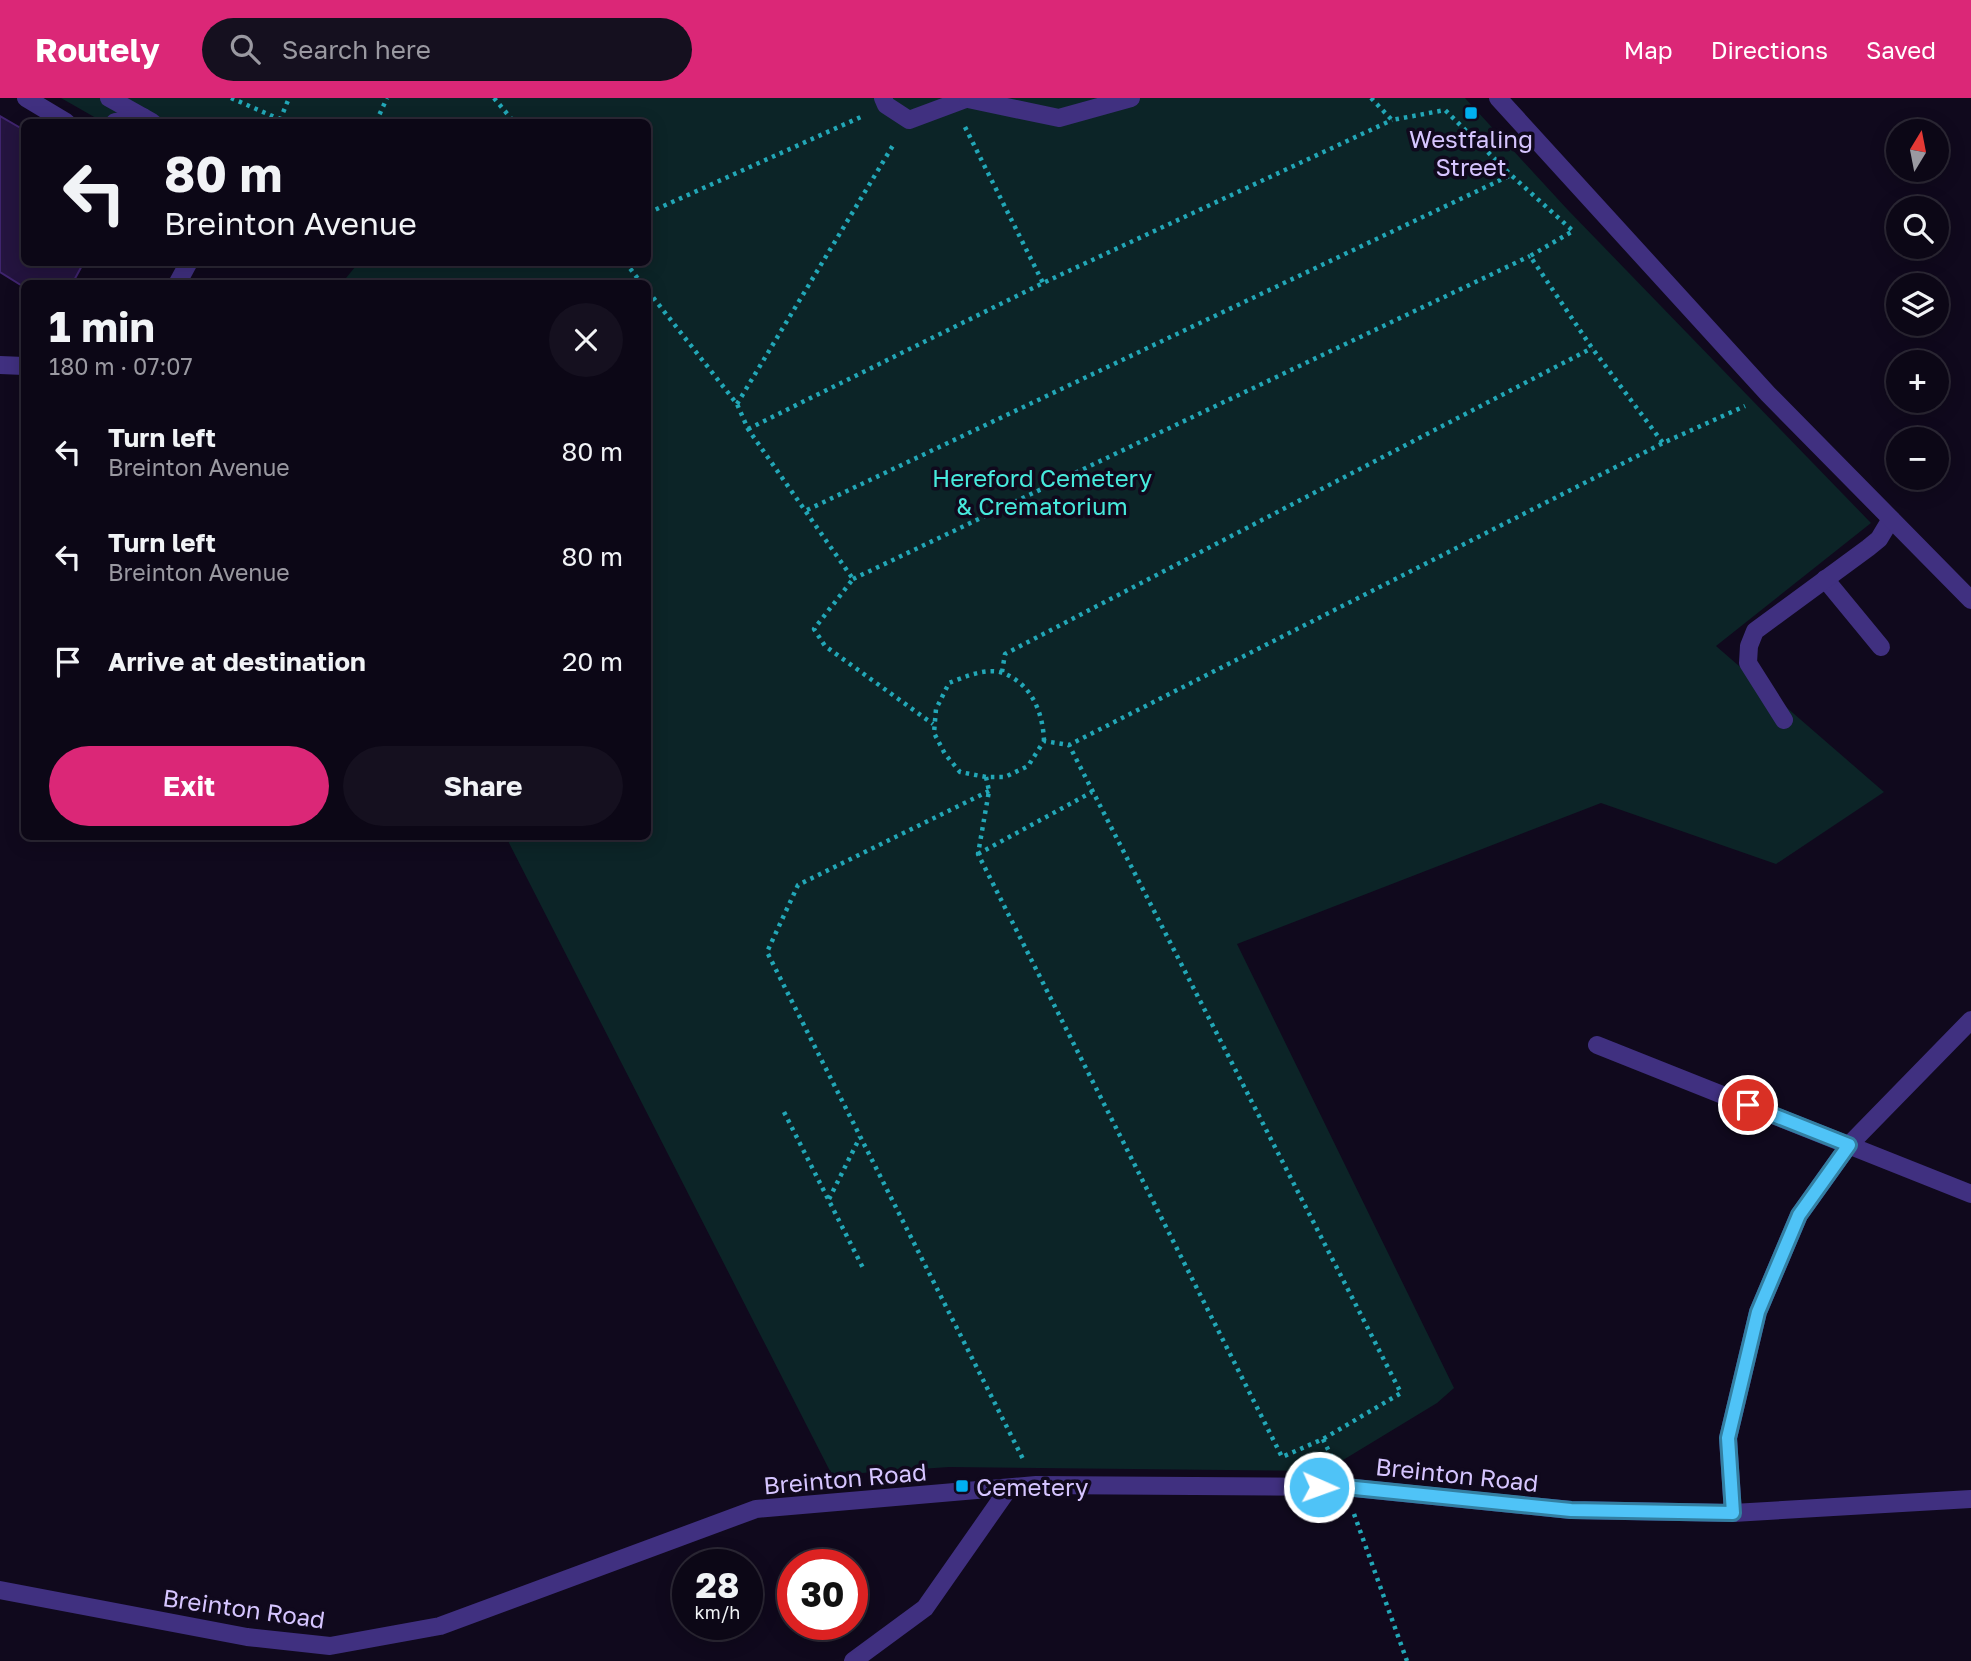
<!DOCTYPE html>
<html lang="en">
<head>
<meta charset="utf-8">
<style>
	body { margin:0; font-family:"Golos Text",sans-serif; background:#15101f; color:#f1f3f6; height:100vh; display:flex; flex-direction:column; font-size:26px; white-space:nowrap }
	* { box-sizing:border-box; margin:0 }
	p { font-size:23px; color:#9a99a1 }
	.icon { flex:none; width:38px; height:38px; fill:none; stroke:currentColor; stroke-width:2; stroke-linecap:round; stroke-linejoin:round }
	.map { position:relative; flex:1; overflow:hidden }
	.details { position:absolute; left:21px; top:182px; width:630px; height:560px; display:flex; flex-direction:column; background:#0c0716; border-radius:10px; box-shadow:0 4px 18px #0003,0 0 0 2px #2c2835 }
	.details>* { flex:none }
	.guide { position:absolute; left:21px; top:21px; width:630px; height:147px; border-radius:10px; box-shadow:0 4px 18px #0003,0 0 0 2px #2c2835; background:#0c0716; color:#f1f3f6; overflow:hidden }
	.needle { width:46px; rotate:10deg }
	.controls { position:absolute; left:1886px; top:21px; display:grid; gap:14px }
	.controls a { display:grid; place-items:center; width:63px; height:63px; border-radius:50%; background:#0c0716; box-shadow:0 4px 18px #0003,0 0 0 2px #2c2835; font-size:35px }
	.speed { position:absolute; left:672px; top:1451px; display:flex; gap:14px; font-size:35px; font-weight:700; text-align:center }
	.speed>* { display:grid; place-content:center; width:91px; height:91px; border-radius:50%; background:#0c0716; box-shadow:0 4px 18px #0003,0 0 0 2px #2c2835; line-height:1 }
	.speed small { font-size:18px; font-weight:400 }
	.speed .limit { border:10px solid #d22; background:#fff; color:#111 }
	.pin { position:absolute; display:grid; place-items:center; width:60px; height:60px; color:#fff; margin:-30px; border:4px solid #fff; border-radius:50%; box-shadow:0 2px 7px #0007 }
	.me { position:absolute; width:77px; margin:-38px; rotate:92deg; stroke-linejoin:round; filter:drop-shadow(0 0 5px #0008) }
	.turn { display:flex; align-items:center; gap:24px; height:147px; padding:0 28px; font-size:32px }
	.turn .icon { width:91px; height:91px; stroke-width:2.5 }
	.turn b { display:block; font-size:49px; line-height:60px }
	.round { display:grid; place-items:center; flex:none; width:74px; height:74px; border-radius:37px; background:#15101f }
	.head { display:flex; align-items:center; justify-content:space-between; height:119px; padding:0 28px }
	h1 { font-size:42px; font-weight:700; line-height:52px }
	.cta { display:flex; gap:14px; margin-top:auto; padding:14px 28px }
	.cta a { flex:1; height:80px; border-radius:42px; background:#db2777; color:#fff; font-size:28px; font-weight:700; line-height:80px; text-align:center }
	.cta a+a { background:#15101f; color:#f1f3f6 }
	ul { padding:0; list-style:none }
	li { display:flex; align-items:center; gap:21px; height:105px; padding:0 28px }
	li div { flex:1 }
	li b { display:block; font-size:26px }
	li em { font-style:normal }
	header { display:flex; align-items:center; gap:42px; box-sizing:border-box; height:98px; padding:0 35px; background:#db2777; color:#fff }
	header strong { font-size:33px }
	nav { display:flex; gap:38px; margin-inline-start:auto; font-size:24px }
	.search { width:490px; height:63px; background:#15101f; display:flex; align-items:center; gap:18px; box-sizing:border-box; padding:0 24px; border-radius:38px; color:#9a99a1; font-size:26px }
	.map>svg:first-child { display:block }
	.green { fill:#0c2427 }
	.building { fill:#24143f; stroke:#3f246e; stroke-width:2 }
	.lines { fill:none; stroke-linecap:round; stroke-linejoin:round }
	.path { stroke:#22a7b7; stroke-width:4.5; stroke-dasharray:3.5 5; stroke-linecap:butt }
	.service { stroke:#403080; stroke-width:18 }
	.minor { stroke:#403080; stroke-width:18 }
	.tertiary { stroke:#403080; stroke-width:18 }
	.route-casing { stroke:#337fa1; stroke-width:18 }
	.route { stroke:#4fc3f7; stroke-width:12 }
	.poi-dot { fill:#00b0f0; stroke:#10091d; stroke-width:2.5 }
	.labels { text-anchor:middle; dominant-baseline:central; stroke-width:7; stroke-linejoin:round; paint-order:stroke }
	.poi-label { font-size:24px; fill:#d6c5ff; stroke:#10091d }
	.park-label { font-size:24px; fill:#47e9dc; stroke:#10091d }
	.street-label { font-size:24px; fill:#d6c5ff; stroke:#10091d }
</style>
</head>
<body>
<header>
<strong>Routely</strong>
<div class="search"><svg class="icon" aria-label="search" viewBox="0 0 24 24"><circle cx="10" cy="10" r="6"/><path d="M15 15l6 6"/></svg>Search here</div>
<nav><a>Map</a><a>Directions</a><a>Saved</a></nav>
</header>
<div class="map">
<svg width="1971" height="1563" viewBox="0 0 1971 1563">
	<rect width="100%" height="100%" fill="#10091d"/>
	<path class="green" d="M61 0H1465L1567 111 1871 425 1716 548 1884 694 1776 766 1601 705 1237 846 1454 1290 1437 1305 1325 1373 949 1369 832 1377 506 739 648 738V186L342 185 355 169 347 165 648 164V24H103Z"/>
	<path class="building" d="M0 18 24 32V164H84L72 186H24V189L0 174Z"/>
	<g class="lines">
		<g class="path">
			<path d="M231 0 286 24"/>
			<path d="M494 0 514 24"/>
			<path d="M1371 0 1392 22 1445 12 1511 77 1573 133 1530 158 1592 250 1663 345"/>
			<path d="M280 22 289 0"/>
			<path d="M376 24 387 0"/>
			<path d="M965 29 1043 185"/>
			<path d="M648 115 863 18"/>
			<path d="M625 164 642 186"/>
			<path d="M648 193 737 306 748 331 853 481 814 531 825 548 933 626"/>
			<path d="M737 306 895 44"/>
			<path d="M748 331 1043 185 1392 22"/>
			<path d="M807 412 1511 77"/>
			<path d="M853 481 1530 158"/>
			<path d="M1002 574 1005 556 1592 250"/>
			<path d="M1044 643C1043 615 1032 586 1003 575 987 569 964 579 949 585L936 611 934 635 945 656 960 674 986 679H1005L1028 668 1044 643 1069 647 1663 345 1745 308"/>
			<path d="M986 679 989 693 978 756 1282 1359 1323 1341 1401 1295 1069 647"/>
			<path d="M989 693 798 787 767 854 1023 1361"/>
			<path d="M978 756 1092 694"/>
			<path d="M784 1014 863 1170"/>
			<path d="M829 1101 860 1039"/>
			<path d="M1323 1341 1333 1362"/>
			<path d="M1354 1416 1407 1563"/>
		</g>
		<g class="service">
			<path d="M26 0 66 24"/>
			<path d="M109 0 152 24"/>
			<path d="M883 0 886 7 909 22 968 0"/>
			<path d="M968 1 1059 20 1131 0"/>
			<path d="M115 24 143 19"/>
			<path d="M177 186 189 164"/>
			<path d="M0 267 24 268"/>
			<path d="M1825 481 1881 549"/>
			<path d="M1784 622 1748 565 1749 548 1755 533 1868 450 1879 441 1891 421"/>
			<path d="M853 1563 925 1510 1009 1390"/>
		</g>
		<g class="minor">
			<path d="M1597 947 1971 1096"/>
			<path d="M1733 1415 1728 1340 1758 1214 1799 1117 1849 1047 1971 922"/>
			<path d="M0 1492 247 1539 330 1548 440 1528 756 1411 1036 1387 1344 1389 1571 1412 1733 1415 1971 1401"/>
		</g>
		<path class="tertiary" d="M1498 0 1768 296 1971 502"/>
	</g>
	<g class="lines">
		<g class="route-casing">
			<path id="route" d="M1319 1389H1345L1571 1412 1733 1415 1728 1340 1758 1214 1799 1117 1849 1047 1748 1007"/>
		</g>
		<use href="#route" class="route"/>
	</g>
	<g class="poi-dot">
		<rect x="1464" y="8" width="14" height="14" rx="3.5"/>
		<rect x="955" y="1381" width="14" height="14" rx="3.5"/>
	</g>
	<g class="labels">
		<g class="poi-label">
			<text x="1471" y="40">Westfaling<tspan x="1471" dy="28">Street</tspan></text>
			<text x="976" y="1388" text-anchor="start">Cemetery</text>
		</g>
		<g class="park-label">
			<text x="1042" y="379">Hereford Cemetery<tspan x="1042" dy="28">&amp; Crematorium</tspan></text>
		</g>
		<g class="street-label">
			<text transform="translate(1457 1376) rotate(6)">Breinton Road</text>
			<text transform="translate(845 1380) rotate(-5)">Breinton Road</text>
			<text transform="translate(244 1510) rotate(8)">Breinton Road</text>
		</g>
	</g>
</svg>
<div class="controls">
<a><svg class="needle" viewBox="-14 -14 28 28"><path d="M0-13l5 13h-10z" fill="#e53935"/><path d="M0 13l5-13h-10z" fill="#9a99a1"/></svg></a>
<a><svg class="icon" aria-label="search" viewBox="0 0 24 24"><circle cx="10" cy="10" r="6"/><path d="M15 15l6 6"/></svg></a>
<a><svg class="icon" aria-label="layers" viewBox="0 0 24 24"><path d="M12 4l9 5-9 5-9-5zM3 14l9 5 9-5"/></svg></a>
<a>+</a>
<a>−</a>
</div>
<div class="speed"><div>28<small>km/h</small></div><div class="limit">30</div></div>
<div class="pin" style="left:1748px;top:1007px;background:#d93025"><svg class="icon" aria-label="arrive" viewBox="0 0 24 24"><path d="M6 21V4h12l-3 4 3 4H6"/></svg></div>
<svg class="me" style="left:1319px;top:1389px" viewBox="-20 -20 40 40"><circle r="17" fill="#4fc3f7" stroke="#fff" stroke-width="3"/><path d="M0-11L8 9 0 5-8 9z" fill="#fff"/></svg>
<div class="guide">
<div class="turn"><svg class="icon" aria-label="left" viewBox="0 0 24 24"><path d="M17 20v-9H6M10 6l-5 5 5 5"/></svg><div><b>80 m</b>Breinton Avenue</div></div>
</div>
<section class="details">
<div class="head"><div><h1>1 min</h1><p>180 m · 07:07</p></div><a class="round"><svg class="icon" aria-label="close" viewBox="0 0 24 24"><path d="M6 6l12 12M18 6L6 18"/></svg></a></div>
<ul>
<li><svg class="icon" aria-label="left" viewBox="0 0 24 24"><path d="M17 20v-9H6M10 6l-5 5 5 5"/></svg><div><b>Turn left</b><p>Breinton Avenue</p></div><em>80 m</em></li>
<li><svg class="icon" aria-label="left" viewBox="0 0 24 24"><path d="M17 20v-9H6M10 6l-5 5 5 5"/></svg><div><b>Turn left</b><p>Breinton Avenue</p></div><em>80 m</em></li>
<li><svg class="icon" aria-label="arrive" viewBox="0 0 24 24"><path d="M6 21V4h12l-3 4 3 4H6"/></svg><div><b>Arrive at destination</b></div><em>20 m</em></li>
</ul>
<div class="cta"><a>Exit</a><a>Share</a></div>
</section>
</div>
</body>
</html>
